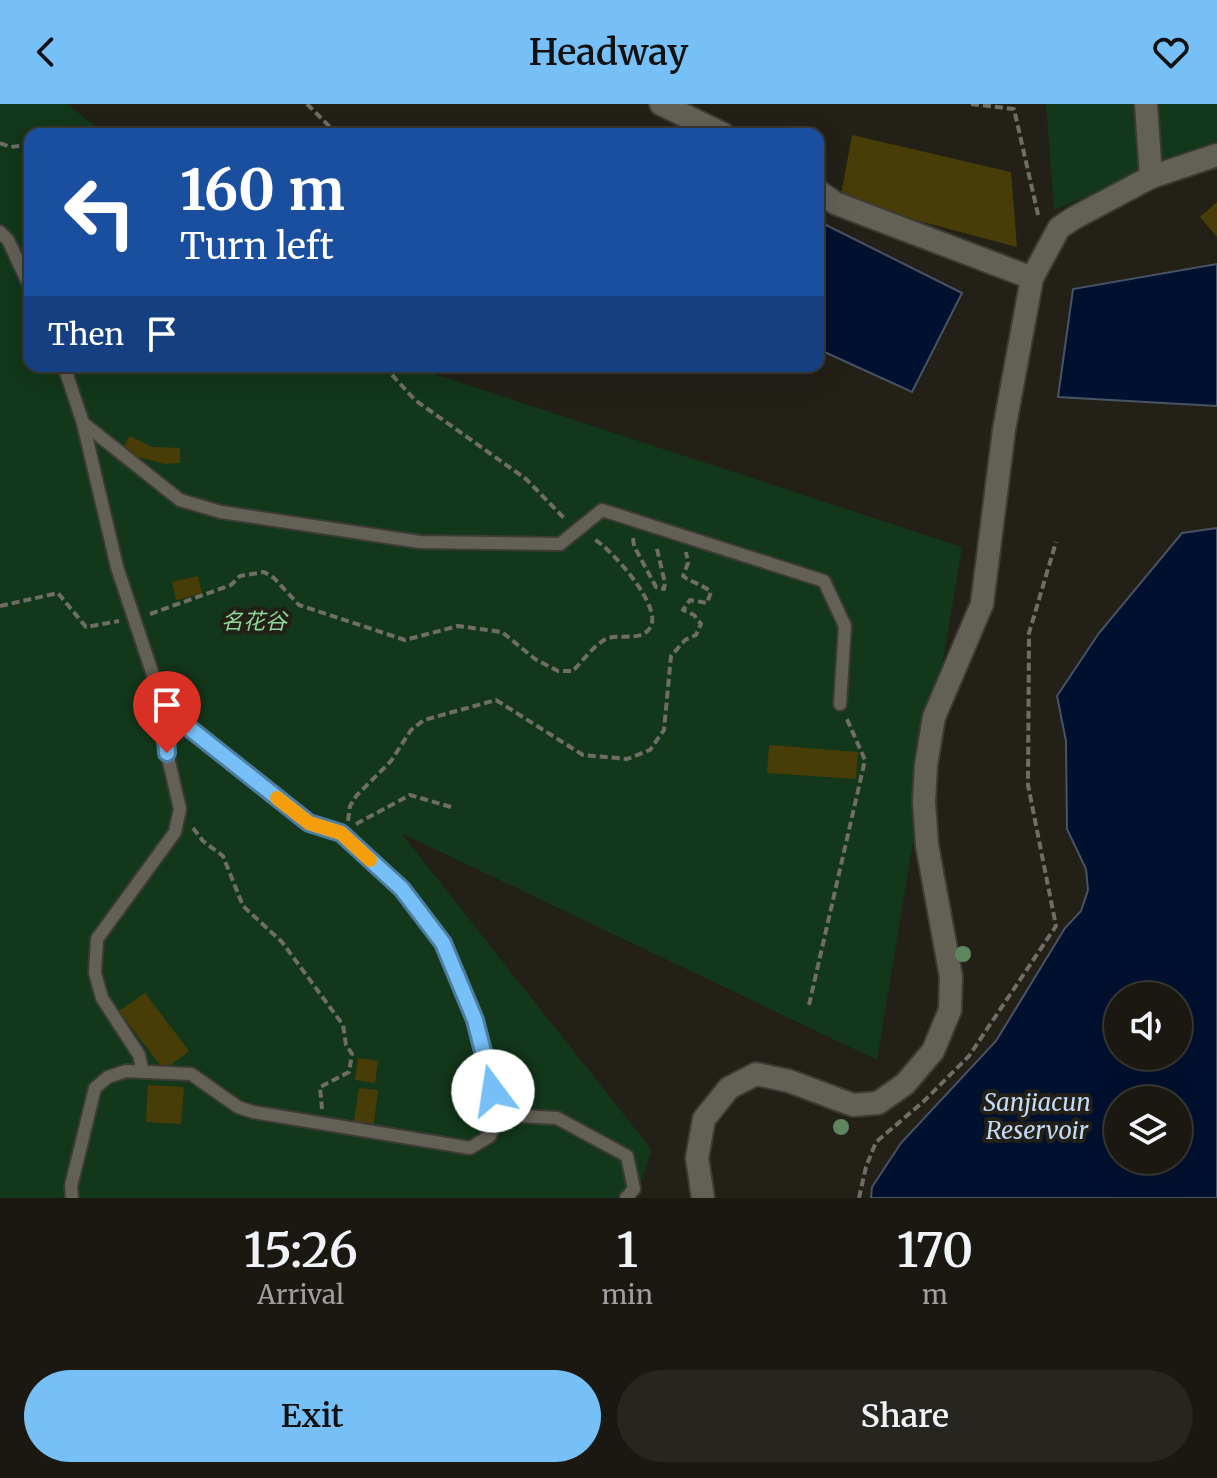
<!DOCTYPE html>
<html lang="en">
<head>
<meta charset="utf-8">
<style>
	body { margin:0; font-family:Merriweather,"Noto Sans SC",serif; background:#27251f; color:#f1f3f6; height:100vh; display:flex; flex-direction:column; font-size:30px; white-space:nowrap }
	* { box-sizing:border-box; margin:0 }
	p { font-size:26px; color:#9fa09f }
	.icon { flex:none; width:44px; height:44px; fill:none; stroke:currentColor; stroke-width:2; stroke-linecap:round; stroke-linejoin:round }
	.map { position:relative; height:1094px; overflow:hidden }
	.details { display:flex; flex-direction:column; background:#1a1811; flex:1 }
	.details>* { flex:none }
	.guide { position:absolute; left:24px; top:24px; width:800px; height:244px; border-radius:16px; box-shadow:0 8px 32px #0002,0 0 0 2px #383731; background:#1a4fa0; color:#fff; overflow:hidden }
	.fabs { position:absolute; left:1104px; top:878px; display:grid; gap:16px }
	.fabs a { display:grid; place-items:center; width:88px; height:88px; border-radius:50%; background:#1a1811; box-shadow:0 8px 32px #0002,0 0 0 2px #383731; font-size:40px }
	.pin { position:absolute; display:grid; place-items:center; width:68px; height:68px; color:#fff; margin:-82px -34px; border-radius:50% 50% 50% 0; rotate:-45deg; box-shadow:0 0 8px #0007 }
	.pin .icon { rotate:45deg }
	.me { position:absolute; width:88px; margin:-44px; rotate:346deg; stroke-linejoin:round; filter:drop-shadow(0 0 6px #0008) }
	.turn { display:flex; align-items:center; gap:28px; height:168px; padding:0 24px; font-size:36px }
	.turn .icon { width:104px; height:104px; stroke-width:2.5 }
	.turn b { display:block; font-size:56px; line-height:68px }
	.then { display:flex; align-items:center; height:76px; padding:0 24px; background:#0003; gap:16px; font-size:30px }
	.eta { display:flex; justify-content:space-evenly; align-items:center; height:136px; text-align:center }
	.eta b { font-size:48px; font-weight:600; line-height:56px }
	.button { display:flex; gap:16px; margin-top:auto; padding:16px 24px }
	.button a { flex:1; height:92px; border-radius:48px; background:#76c0f7; color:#111; font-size:32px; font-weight:600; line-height:92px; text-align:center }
	.button a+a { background:#27251f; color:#f1f3f6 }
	header { display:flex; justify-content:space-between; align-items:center; height:104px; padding:0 24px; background:#76c0f7; color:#111; font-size:36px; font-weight:600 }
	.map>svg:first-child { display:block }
	.green { fill:#12371a }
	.water { fill:#00102f; stroke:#485366; stroke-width:2; fill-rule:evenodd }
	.building { fill:#493d07 }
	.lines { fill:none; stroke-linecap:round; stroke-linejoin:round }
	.service-casing { stroke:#3d3b35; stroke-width:16 }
	.minor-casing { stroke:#3d3b35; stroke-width:26 }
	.path { stroke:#6f6d65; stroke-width:4; stroke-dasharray:8 4; stroke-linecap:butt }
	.service { stroke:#636056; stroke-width:12 }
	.minor { stroke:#636056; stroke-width:22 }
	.tree { fill:#5d865e }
	.route-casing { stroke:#4d7da1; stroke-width:20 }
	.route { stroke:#76c0f7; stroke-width:14 }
	.slow { stroke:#f59e0b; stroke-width:14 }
	.labels { text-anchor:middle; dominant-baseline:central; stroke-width:8; stroke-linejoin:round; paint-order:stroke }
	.park-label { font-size:22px; font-style:italic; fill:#8ed999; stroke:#222017 }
	.water-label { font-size:24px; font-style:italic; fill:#c4dbf8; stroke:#222017 }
</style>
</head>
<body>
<header><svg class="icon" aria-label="back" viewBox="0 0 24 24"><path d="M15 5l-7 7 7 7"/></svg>Headway<svg class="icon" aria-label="heart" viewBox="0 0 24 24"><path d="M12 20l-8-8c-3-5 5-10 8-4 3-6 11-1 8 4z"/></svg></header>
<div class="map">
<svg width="1217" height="1094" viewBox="0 0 1217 1094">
	<rect width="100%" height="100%" fill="#222017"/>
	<g class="green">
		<path d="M0 0H67L105 30H30V262H410L962 443 877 956 401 729 652 1046 635 1094H0Z"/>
		<path d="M1046 0H1217V38L1054 106Z"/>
	</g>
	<g class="water">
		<path d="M818 117 962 189 912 288 818 245Z"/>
		<path d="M1217 160V302L1058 293 1073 185Z"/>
		<path d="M1217 424V1094H871L872 1083 901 1039 996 937 1065 824 1081 807 1088 786 1086 765 1067 725 1066 637 1057 592 1099 529 1182 429ZM1178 892V952H1118V892ZM1178 996V1056H1118V996Z"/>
	</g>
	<g class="building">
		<path d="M852 31 1011 68 1017 143 840 96Z"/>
		<path d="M1217 98V133L1200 113Z"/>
		<path d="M130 332 152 343 180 344V359L165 360 134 352 122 345Z"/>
		<path d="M198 472 202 490 176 496 172 478Z"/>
		<path d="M769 641 858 648 856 675 767 669Z"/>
		<path d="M145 889 189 947 164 966 119 907Z"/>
		<path d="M358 954 378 957 375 979 355 976Z"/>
		<path d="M148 981 184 983 181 1020 146 1018Z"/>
		<path d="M359 984 378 986 373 1026 353 1023Z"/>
	</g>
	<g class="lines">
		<g class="service-casing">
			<g id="service">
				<path d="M0 128 8 136 30 183"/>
				<path d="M64 262 83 319 117 463 164 604 167 649 180 705 175 728 97 835 95 869 102 894 139 951 143 968"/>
				<path d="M83 319 180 396 221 408 420 438 560 440 602 406 824 477 845 522 840 600"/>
				<path d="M499 1011 557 1014 627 1052 634 1085 626 1094"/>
				<path d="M72 1094 71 1082 95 984 108 973 126 967 191 970 238 1003 253 1008 470 1044 490 1032 499 1011 475 916 443 839 402 785 341 729 309 719 164 604"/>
			</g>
		</g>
		<g class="minor-casing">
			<g id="minor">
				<path d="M661 0 723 30"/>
				<path d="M1146 0 1151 73"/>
				<path d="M818 87 835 99 1032 174"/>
				<path d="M703 1094 697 1054 704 1015 729 984 756 970 789 977 853 1001 878 999 905 980 933 947 950 906 951 873 927 741 924 698 926 661 934 613 982 500 1004 326 1032 174 1059 124 1074 114 1151 73 1217 51"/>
			</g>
		</g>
		<g class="path">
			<path d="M307 0 337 30"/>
			<path d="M971 0 1014 5 1039 115"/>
			<path d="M0 39 10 43 30 41"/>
			<path d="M384 262 415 296 526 375 564 414"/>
			<path d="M633 434 634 442 656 483 664 485 665 479 656 441"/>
			<path d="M0 502 58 489 86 523 119 517"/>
			<path d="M150 510 231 481 240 472 264 468 274 474 299 501 405 536 458 522 502 528 535 555 558 567H573C582 557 593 543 604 536 617 528 640 539 650 524 664 503 611 445 594 435"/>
			<path d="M348 717 350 702 357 691 391 657 411 626 424 616 496 596 583 651 627 655 650 646 664 626 671 552 685 536 696 531 701 520 694 511 683 506 690 496 707 499 711 488C702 480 692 479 683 472L688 459 686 448"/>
			<path d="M356 720 410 691 451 703"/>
			<path d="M193 724 203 737 223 752 243 802 282 838 343 921 346 941 352 950 349 968 320 983 322 1005"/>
			<path d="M809 901 865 656 846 613"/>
			<path d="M859 1094 866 1063 876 1038 923 998 969 952 1056 822 1028 681 1029 529 1056 438"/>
		</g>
		<use href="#service" class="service"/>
		<use href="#minor" class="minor"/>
	</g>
	<g class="tree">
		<circle cx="963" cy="850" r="8"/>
		<circle cx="841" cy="1023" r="8"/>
	</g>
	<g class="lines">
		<g class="route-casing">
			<path id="route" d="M167 649 164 604 309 719 341 729 402 785 443 839 475 916 493 987"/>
		</g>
		<use href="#route" class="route"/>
		<path class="slow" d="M277 694 309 719 341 729 370 756"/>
	</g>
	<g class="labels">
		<g class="park-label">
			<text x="254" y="517">名花谷</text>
		</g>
		<g class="water-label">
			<text x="1037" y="998">Sanjiacun<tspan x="1037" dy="28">Reservoir</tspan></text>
		</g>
	</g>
</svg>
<div class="fabs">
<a><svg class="icon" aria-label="sound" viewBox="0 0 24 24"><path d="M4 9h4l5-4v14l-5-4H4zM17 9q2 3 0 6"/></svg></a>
<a><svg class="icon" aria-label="layers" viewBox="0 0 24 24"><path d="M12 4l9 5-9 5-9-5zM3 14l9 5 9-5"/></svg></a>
</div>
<div class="pin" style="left:167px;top:649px;background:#d93025"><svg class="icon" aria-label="arrive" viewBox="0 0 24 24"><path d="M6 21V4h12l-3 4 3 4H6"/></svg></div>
<svg class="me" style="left:493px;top:987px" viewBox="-20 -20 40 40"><circle r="19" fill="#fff"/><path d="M0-13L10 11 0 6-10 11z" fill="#76c0f7"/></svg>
<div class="guide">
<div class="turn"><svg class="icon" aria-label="left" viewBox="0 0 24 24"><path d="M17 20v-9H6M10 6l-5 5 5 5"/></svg><div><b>160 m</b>Turn left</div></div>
<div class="then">Then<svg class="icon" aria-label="arrive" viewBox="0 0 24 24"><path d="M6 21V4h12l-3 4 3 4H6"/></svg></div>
</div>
</div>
<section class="details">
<div class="eta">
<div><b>15:26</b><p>Arrival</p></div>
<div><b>1</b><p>min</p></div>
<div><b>170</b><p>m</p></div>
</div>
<div class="button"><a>Exit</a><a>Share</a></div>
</section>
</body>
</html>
